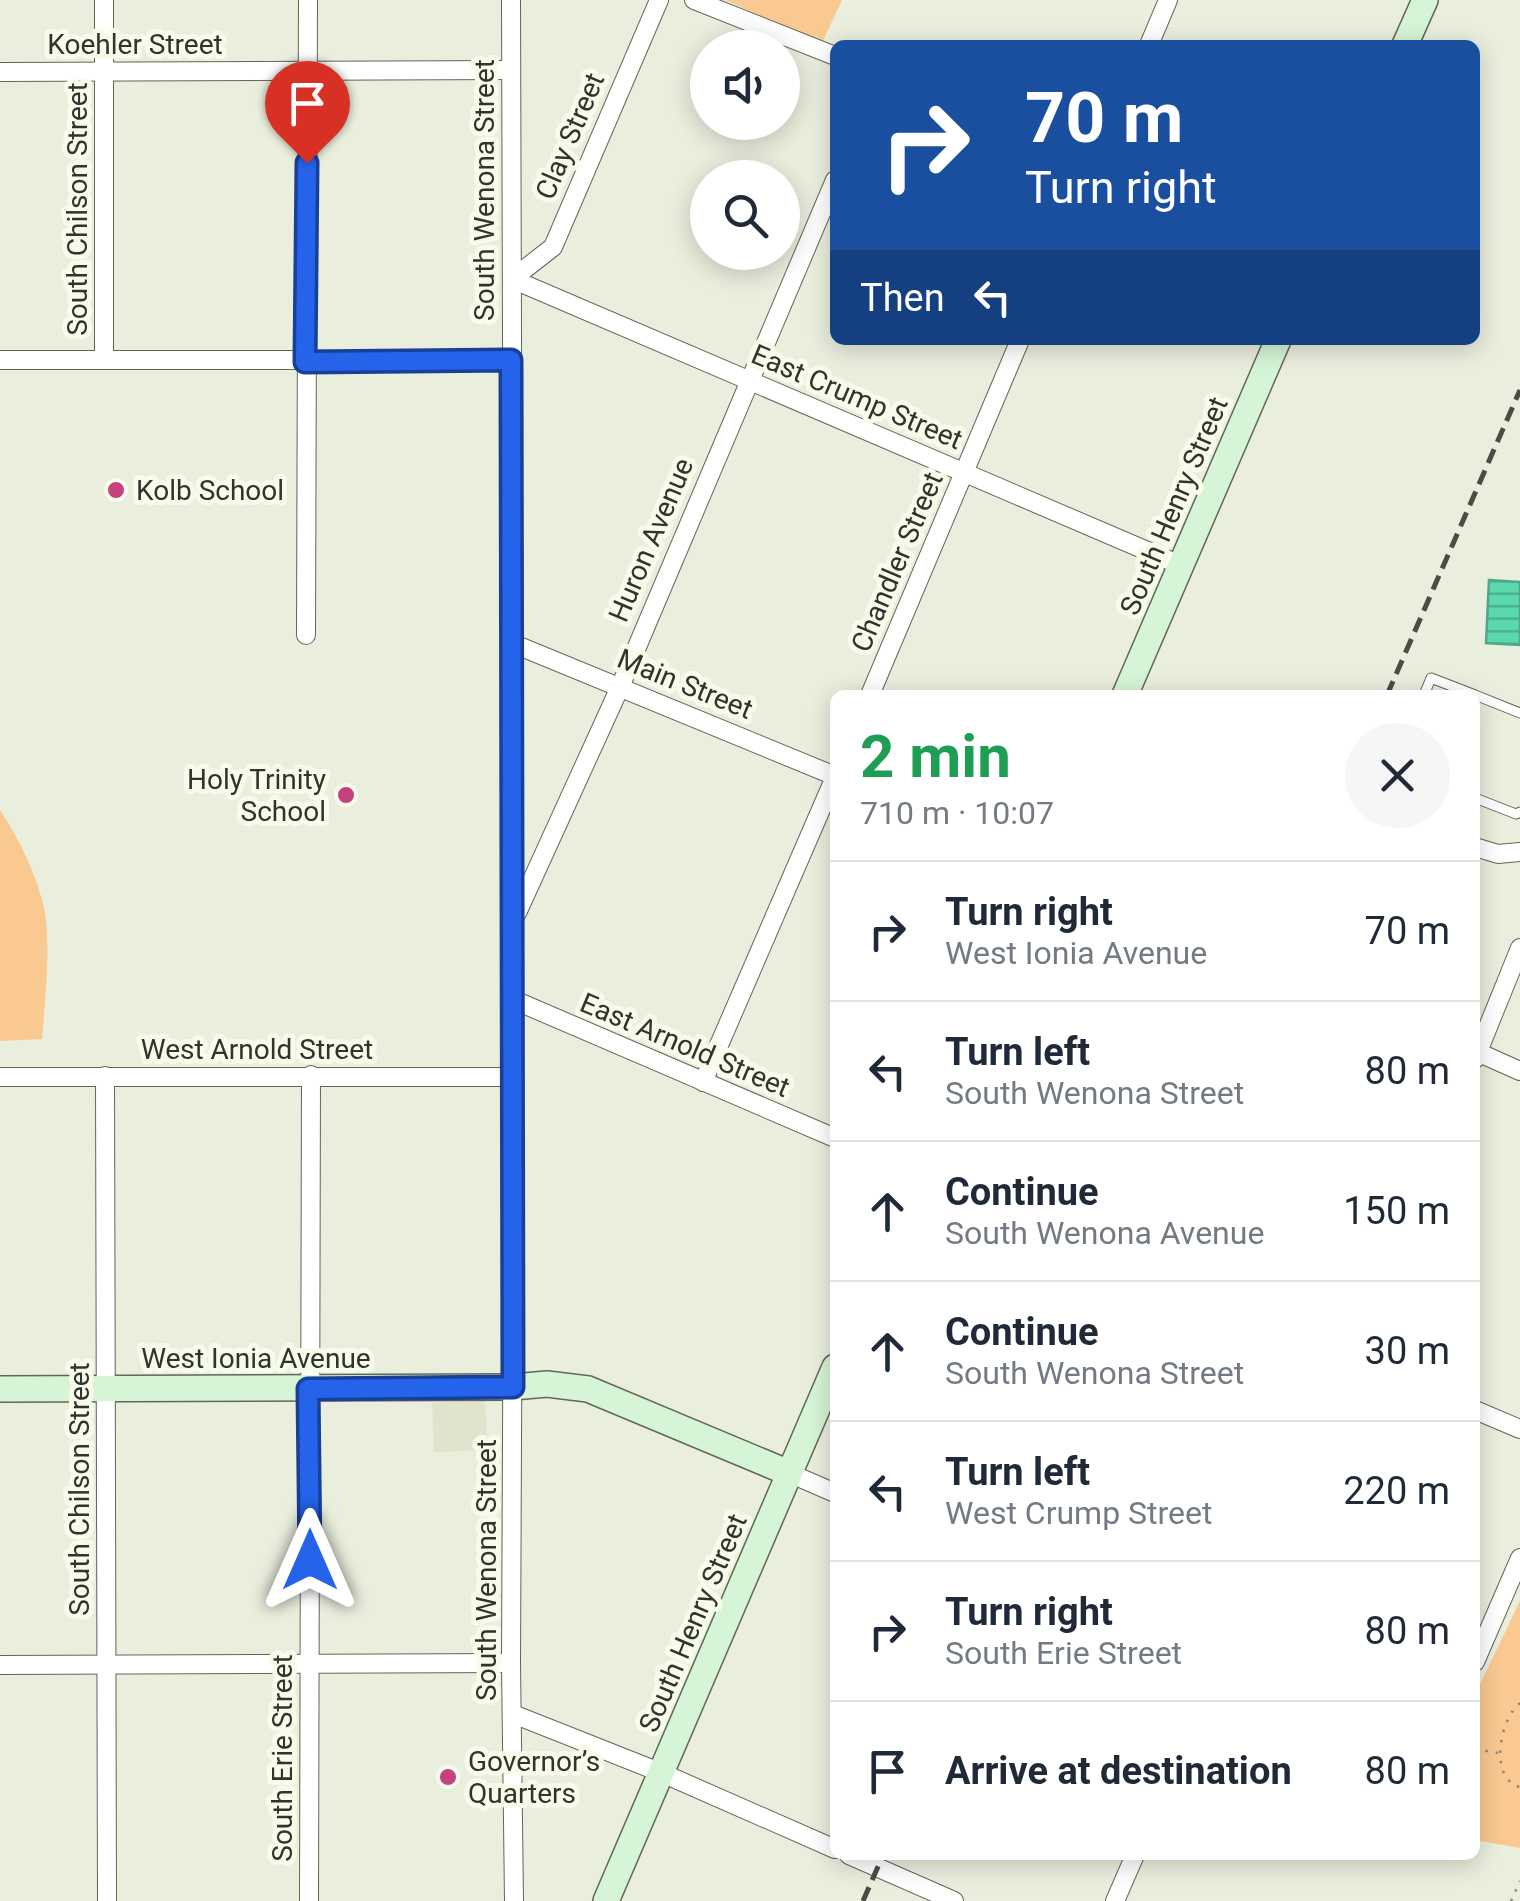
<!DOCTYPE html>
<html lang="en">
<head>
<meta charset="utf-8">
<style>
	body { margin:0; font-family:Roboto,sans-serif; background:#f6f6f7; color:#1f2937; height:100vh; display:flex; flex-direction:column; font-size:38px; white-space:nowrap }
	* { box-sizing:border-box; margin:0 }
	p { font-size:32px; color:#747a83 }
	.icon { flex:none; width:55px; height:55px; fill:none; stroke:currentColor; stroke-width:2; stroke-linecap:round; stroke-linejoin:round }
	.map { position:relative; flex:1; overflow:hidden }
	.details { position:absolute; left:830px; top:690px; width:650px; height:1170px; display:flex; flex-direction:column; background:#fff; border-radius:15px; box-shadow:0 5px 25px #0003 }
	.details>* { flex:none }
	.hud { position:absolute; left:830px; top:40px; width:650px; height:305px; border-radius:15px; box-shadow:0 5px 25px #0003; background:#1a4fa0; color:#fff; overflow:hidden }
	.tools { position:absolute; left:690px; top:30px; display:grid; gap:20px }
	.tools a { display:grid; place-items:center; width:110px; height:110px; border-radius:50%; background:#fff; box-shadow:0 5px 25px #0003; font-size:50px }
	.pin { position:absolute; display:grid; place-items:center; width:85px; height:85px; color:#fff; margin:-102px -42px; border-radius:50% 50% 50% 0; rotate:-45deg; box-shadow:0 0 10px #0007 }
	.pin .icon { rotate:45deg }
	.me { position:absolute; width:110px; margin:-55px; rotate:0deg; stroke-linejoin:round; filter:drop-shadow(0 0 8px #0008) }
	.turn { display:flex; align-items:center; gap:35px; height:210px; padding:0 30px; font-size:45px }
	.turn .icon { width:130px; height:130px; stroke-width:2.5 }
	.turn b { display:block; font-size:70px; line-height:85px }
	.then { display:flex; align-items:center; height:95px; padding:0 30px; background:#0003; gap:20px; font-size:38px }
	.round { display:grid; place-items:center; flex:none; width:105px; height:105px; border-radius:52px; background:#f6f6f7 }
	.head { display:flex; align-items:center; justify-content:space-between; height:170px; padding:0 30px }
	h1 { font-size:60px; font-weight:700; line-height:75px; color:#1e9e55 }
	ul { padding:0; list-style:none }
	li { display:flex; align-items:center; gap:30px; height:140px; padding:0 30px; border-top:2px solid #e0e1e3 }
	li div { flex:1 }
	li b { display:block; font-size:38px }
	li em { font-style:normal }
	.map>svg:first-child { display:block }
	.built { fill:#dfe5cd }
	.park { fill:#fac992 }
	.water { fill:url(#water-rules); stroke:#4ea788; stroke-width:2.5 }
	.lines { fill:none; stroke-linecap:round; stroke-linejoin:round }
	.lane-casing { stroke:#626657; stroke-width:11 }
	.street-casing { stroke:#626657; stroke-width:20 }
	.secondary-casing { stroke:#626657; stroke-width:28 }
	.path { stroke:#888b7f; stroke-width:2.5; stroke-dasharray:2.5 8; stroke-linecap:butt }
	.lane { stroke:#fff; stroke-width:9 }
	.street { stroke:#fff; stroke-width:18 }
	.secondary { stroke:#d6f5d6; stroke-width:25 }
	.rail { stroke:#4b4d45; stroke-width:5; stroke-dasharray:15 8; stroke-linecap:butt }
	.route-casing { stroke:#184099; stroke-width:25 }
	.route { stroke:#2563eb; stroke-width:18 }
	.poi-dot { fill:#c74080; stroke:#f7fcea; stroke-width:4 }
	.labels { text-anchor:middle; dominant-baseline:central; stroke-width:10; stroke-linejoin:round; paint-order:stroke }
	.street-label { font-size:28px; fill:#31332c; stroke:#f7fcea }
	.poi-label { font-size:28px; fill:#31332c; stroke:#f7fcea; text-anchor:start }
</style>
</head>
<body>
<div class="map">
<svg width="1520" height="1901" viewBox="0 0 1520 1901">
	<defs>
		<pattern id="water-rules" width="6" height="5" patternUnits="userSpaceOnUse" patternTransform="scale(2.5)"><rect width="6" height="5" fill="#5ad9af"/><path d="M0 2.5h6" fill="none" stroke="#4bb18f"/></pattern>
	</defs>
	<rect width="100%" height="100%" fill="#eaeedd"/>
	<path class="built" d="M485 1400 488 1450 434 1452 432 1403Z"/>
	<g class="park">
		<path d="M725 0H842L822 43Z"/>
		<path d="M0 810C19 839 35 871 43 904 52 940 45 1002 42 1039L0 1041Z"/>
		<path d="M1520 1601V1848L1475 1840V1695Z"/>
	</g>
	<path class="water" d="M1489 580 1520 582V645L1486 643Z"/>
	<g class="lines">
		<g class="lane-casing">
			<g id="lane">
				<path d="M1424 695 1431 678 1475 695"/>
				<path d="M1475 695 1520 713"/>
				<path d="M1475 798 1516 814 1520 812"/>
			</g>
		</g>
		<g class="street-casing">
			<g id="street">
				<path d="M511 0 514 1000 511 1663 514 1901"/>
				<path d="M694 0 835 56"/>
				<path d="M1149 45 1168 0"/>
				<path d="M0 72 511 70"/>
				<path d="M512 279 1180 565"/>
				<path d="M512 279 553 247 659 0"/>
				<path d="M104 359V0"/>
				<path d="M0 360H511"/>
				<path d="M306 635 308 0"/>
				<path d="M514 644 835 776"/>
				<path d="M870 695 1020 340"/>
				<path d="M1475 847 1498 854 1520 852"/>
				<path d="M517 913 620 687 835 180"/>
				<path d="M514 1000 835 1138"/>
				<path d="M1475 1051 1520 1071"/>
				<path d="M1475 1059 1520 948"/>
				<path d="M105 1076 107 1901"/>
				<path d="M0 1077H514"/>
				<path d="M703 1082 835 777"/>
				<path d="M1475 1410 1520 1429"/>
				<path d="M789 1473 835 1493"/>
				<path d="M1475 1662 1520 1558"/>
				<path d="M0 1665 511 1663"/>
				<path d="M513 1714 662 1773 835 1849"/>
				<path d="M849 1855 954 1901"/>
				<path d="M309 1901 311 1075"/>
				<path d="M1115 1901 1135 1855"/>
			</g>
		</g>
		<g class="secondary-casing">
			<g id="secondary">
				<path d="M1405 45 1425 0"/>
				<path d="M1125 695 1278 340"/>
				<path d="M0 1389 513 1387 547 1384 588 1389 789 1473"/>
				<path d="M606 1901 835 1367"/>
			</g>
		</g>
		<g class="path">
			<path d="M1520 1703C1500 1718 1488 1779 1520 1787"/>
			<path d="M1475 1749 1498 1753"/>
			<path d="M1511 1901 1520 1881"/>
		</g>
		<use href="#lane" class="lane"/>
		<use href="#street" class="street"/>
		<use href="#secondary" class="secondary"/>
		<g class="rail">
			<path d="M1387 695 1520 390"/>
			<path d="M863 1901 883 1855"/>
		</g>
	</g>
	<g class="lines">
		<g class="route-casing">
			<path id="route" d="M307 163 305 362 511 360 513 1387 308 1389 310 1560"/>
		</g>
		<use href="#route" class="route"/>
	</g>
	<g class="poi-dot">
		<circle cx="116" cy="490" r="10"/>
		<circle cx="346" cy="795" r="10"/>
		<circle cx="448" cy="1777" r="10"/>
	</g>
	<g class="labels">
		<g class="street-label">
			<text x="135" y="44">Koehler Street</text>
			<text transform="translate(570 136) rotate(-67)">Clay Street</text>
			<text transform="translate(484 190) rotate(-90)">South Wenona Street</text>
			<text transform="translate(77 209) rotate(-90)">South Chilson Street</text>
			<text transform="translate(857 397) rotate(23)">East Crump Street</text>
			<text transform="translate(1174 506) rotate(-67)">South Henry Street</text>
			<text transform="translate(651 540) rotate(-67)">Huron Avenue</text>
			<text transform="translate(897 562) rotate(-67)">Chandler Street</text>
			<text transform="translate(685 684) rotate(22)">Main Street</text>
			<text transform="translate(685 1045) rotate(23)">East Arnold Street</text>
			<text x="257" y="1049">West Arnold Street</text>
			<text x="256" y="1358">West Ionia Avenue</text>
			<text transform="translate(79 1489) rotate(-90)">South Chilson Street</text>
			<text transform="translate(486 1570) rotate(-90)">South Wenona Street</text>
			<text transform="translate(693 1623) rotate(-67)">South Henry Street</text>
			<text transform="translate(282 1758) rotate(-90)">South Erie Street</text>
		</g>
		<g class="poi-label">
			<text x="136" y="490">Kolb School</text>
			<text x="326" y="779" text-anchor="end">Holy Trinity<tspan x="326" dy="32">School</tspan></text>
			<text x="468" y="1761">Governor’s<tspan x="468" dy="32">Quarters</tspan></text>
		</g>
	</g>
</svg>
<div class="tools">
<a><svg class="icon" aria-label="sound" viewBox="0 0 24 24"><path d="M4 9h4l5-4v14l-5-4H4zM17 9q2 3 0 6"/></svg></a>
<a><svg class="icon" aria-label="search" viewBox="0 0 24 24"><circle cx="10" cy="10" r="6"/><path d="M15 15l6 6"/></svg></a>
</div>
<div class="pin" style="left:307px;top:163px;background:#d93025"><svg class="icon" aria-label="arrive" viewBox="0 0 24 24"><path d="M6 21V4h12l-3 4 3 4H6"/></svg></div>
<svg class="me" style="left:310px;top:1560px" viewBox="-20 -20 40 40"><path d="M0-17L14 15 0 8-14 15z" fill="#2563eb" stroke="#fff" stroke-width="4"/></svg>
<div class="hud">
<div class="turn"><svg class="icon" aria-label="right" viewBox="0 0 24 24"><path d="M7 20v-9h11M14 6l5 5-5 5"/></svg><div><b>70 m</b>Turn right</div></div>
<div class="then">Then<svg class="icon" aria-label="left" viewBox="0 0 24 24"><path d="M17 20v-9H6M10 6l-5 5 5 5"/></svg></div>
</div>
<section class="details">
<div class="head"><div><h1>2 min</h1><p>710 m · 10:07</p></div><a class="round"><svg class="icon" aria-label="close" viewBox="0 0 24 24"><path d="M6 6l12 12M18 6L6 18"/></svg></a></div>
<ul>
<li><svg class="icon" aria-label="right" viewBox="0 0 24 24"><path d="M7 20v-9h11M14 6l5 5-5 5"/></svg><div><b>Turn right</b><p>West Ionia Avenue</p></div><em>70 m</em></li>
<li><svg class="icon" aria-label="left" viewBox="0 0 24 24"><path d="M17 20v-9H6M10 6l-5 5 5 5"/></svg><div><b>Turn left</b><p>South Wenona Street</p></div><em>80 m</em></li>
<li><svg class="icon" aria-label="ahead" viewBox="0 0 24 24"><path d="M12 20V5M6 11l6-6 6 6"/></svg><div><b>Continue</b><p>South Wenona Avenue</p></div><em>150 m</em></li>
<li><svg class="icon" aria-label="ahead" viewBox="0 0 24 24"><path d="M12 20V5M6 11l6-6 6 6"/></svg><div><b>Continue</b><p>South Wenona Street</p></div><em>30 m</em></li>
<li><svg class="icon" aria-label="left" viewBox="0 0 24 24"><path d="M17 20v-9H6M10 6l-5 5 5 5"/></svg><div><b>Turn left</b><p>West Crump Street</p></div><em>220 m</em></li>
<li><svg class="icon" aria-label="right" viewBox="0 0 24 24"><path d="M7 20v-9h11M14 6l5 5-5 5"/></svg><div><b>Turn right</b><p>South Erie Street</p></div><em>80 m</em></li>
<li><svg class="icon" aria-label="arrive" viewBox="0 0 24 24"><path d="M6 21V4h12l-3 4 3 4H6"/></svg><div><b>Arrive at destination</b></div><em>80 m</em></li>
</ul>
</section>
</div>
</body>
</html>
